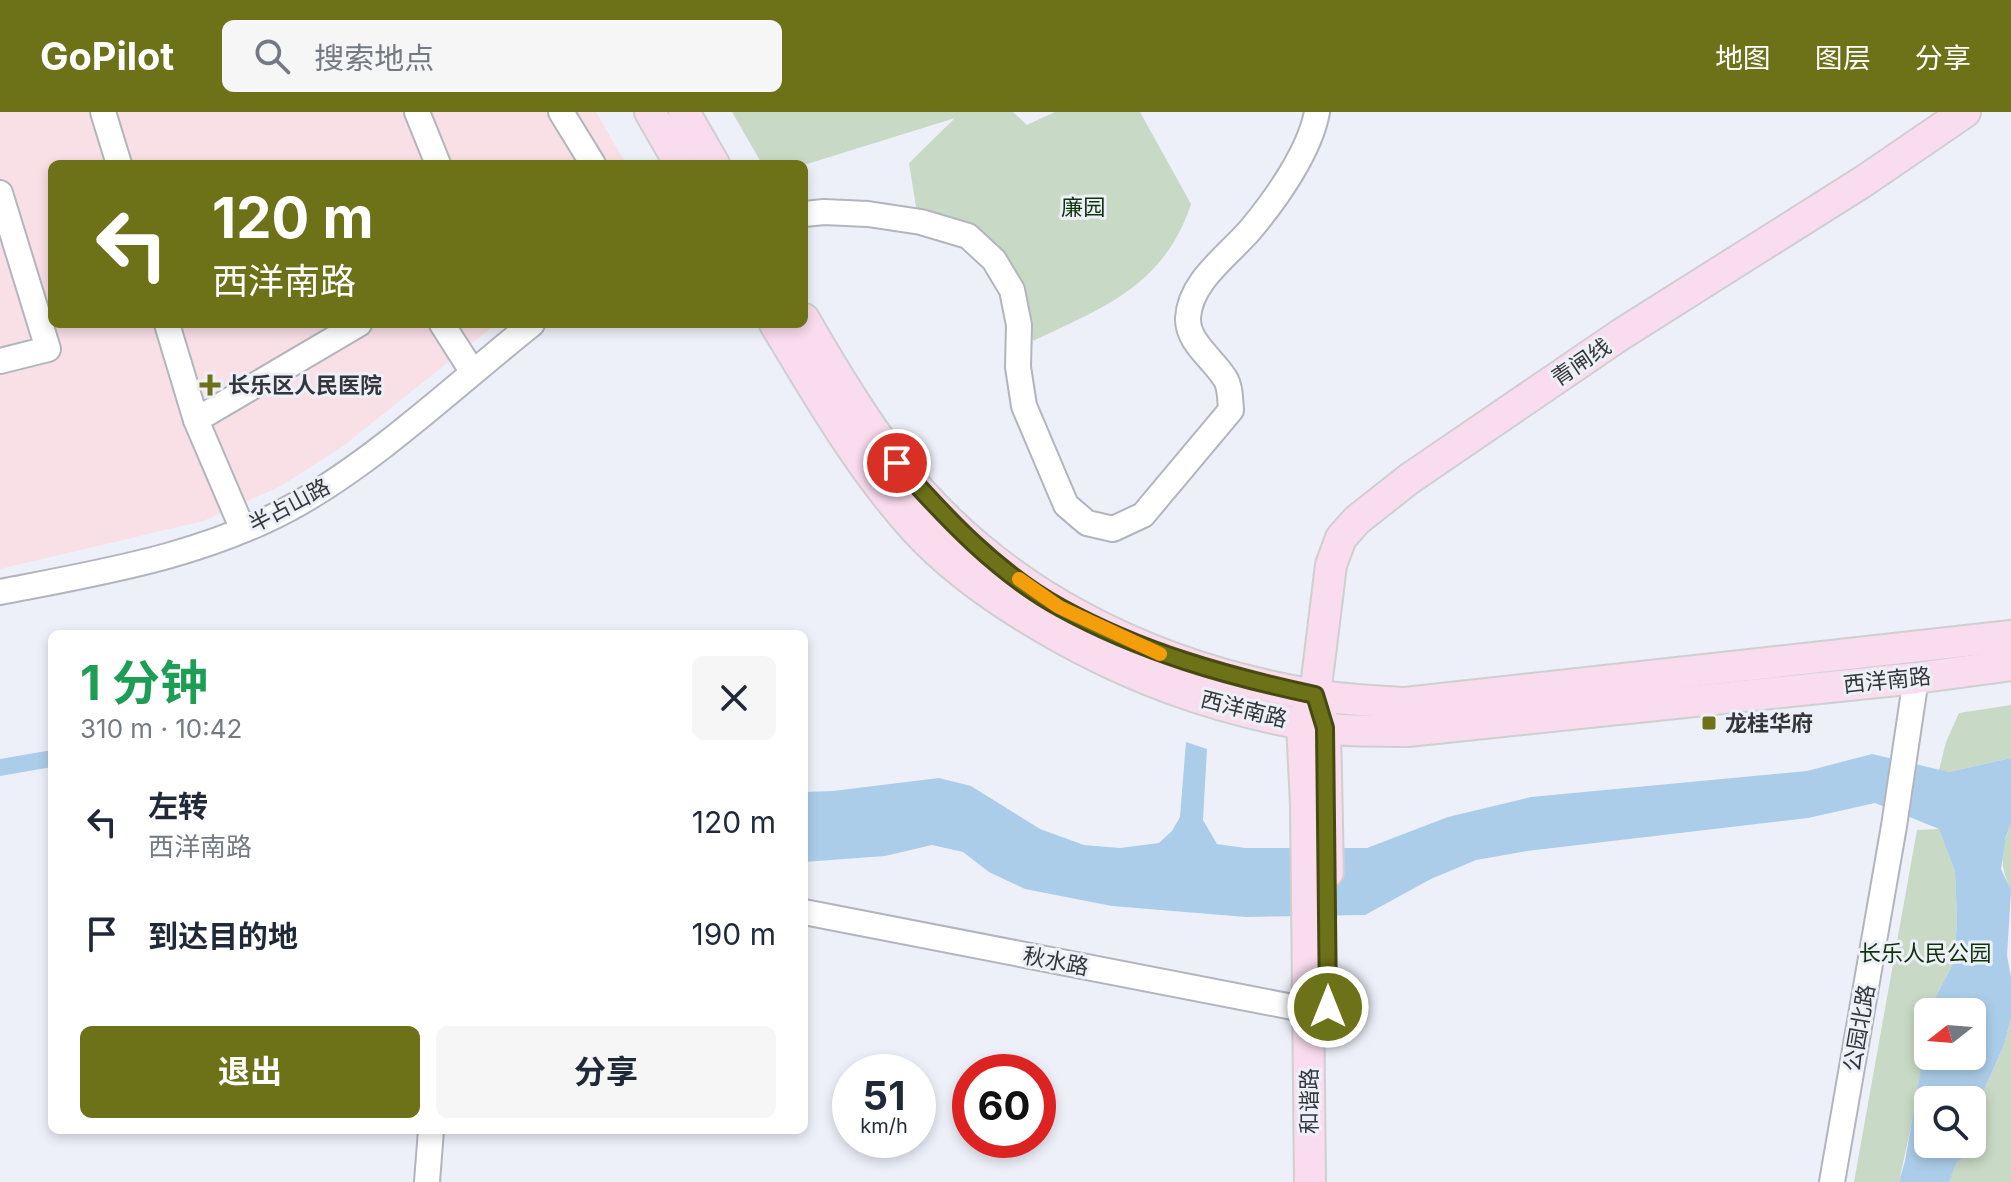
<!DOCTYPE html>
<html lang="zh">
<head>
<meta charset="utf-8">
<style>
	body { margin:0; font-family:Inter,"Noto Sans SC",sans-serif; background:#f6f6f7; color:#1f2937; height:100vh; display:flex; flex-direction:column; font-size:30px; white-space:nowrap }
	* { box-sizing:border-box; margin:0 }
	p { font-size:26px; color:#747a83 }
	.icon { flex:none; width:44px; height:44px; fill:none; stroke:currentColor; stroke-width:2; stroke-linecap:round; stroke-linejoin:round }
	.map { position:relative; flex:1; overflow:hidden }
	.panel { position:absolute; left:48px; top:518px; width:760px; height:504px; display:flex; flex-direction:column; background:#fff; border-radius:12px; box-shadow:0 4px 12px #0003 }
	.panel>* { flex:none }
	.hud { position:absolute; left:48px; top:48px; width:760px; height:168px; border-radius:12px; box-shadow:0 4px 12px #0003; background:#6d7219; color:#fff; overflow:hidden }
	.needle { width:52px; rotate:253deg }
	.fabs { position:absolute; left:1914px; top:886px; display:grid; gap:16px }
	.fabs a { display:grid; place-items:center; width:72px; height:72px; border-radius:12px; background:#fff; box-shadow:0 4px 12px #0003; font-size:40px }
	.speed { position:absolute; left:832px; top:942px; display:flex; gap:16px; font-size:40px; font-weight:700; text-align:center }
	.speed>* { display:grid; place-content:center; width:104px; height:104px; border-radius:50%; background:#fff; box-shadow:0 4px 12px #0003; line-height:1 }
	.speed small { font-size:20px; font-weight:400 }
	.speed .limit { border:12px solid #d22; background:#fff; color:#111 }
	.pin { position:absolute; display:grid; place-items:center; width:68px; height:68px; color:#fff; margin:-34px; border:4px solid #fff; border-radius:50%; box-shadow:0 2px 8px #0007 }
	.me { position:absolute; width:88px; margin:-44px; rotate:0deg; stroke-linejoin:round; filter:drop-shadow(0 0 6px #0008) }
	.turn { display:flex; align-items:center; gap:28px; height:168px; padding:0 32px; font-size:36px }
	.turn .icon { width:104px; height:104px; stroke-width:2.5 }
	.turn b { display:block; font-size:56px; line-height:68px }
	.round { display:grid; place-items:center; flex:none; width:84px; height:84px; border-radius:12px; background:#f6f6f7 }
	.head { display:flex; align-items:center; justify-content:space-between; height:136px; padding:0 32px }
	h1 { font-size:48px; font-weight:700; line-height:60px; color:#1e9e55 }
	.cta { display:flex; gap:16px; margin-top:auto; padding:16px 32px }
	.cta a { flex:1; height:92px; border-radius:12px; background:#6d7219; color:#fff; font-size:32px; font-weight:700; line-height:92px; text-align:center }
	.cta a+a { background:#f6f6f7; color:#1f2937 }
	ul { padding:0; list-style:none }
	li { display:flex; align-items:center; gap:24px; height:112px; padding:0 32px }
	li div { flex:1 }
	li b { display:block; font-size:30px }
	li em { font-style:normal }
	header { display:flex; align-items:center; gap:48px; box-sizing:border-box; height:112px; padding:0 40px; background:#6d7219; color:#fff }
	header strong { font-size:38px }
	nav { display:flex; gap:44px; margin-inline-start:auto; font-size:28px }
	.search { width:560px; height:72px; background:#f6f6f7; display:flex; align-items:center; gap:20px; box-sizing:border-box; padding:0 28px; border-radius:12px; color:#747a83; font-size:30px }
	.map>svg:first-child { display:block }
	.medical { fill:#f9dfe6 }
	.green { fill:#c8d9c5 }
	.water { fill:#accde9; fill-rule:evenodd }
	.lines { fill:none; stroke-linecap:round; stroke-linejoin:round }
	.minor-casing { stroke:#b2b5be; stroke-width:28 }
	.major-casing { stroke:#cfcfd0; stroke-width:34 }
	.minor { stroke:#fff; stroke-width:24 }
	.major { stroke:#f9dcee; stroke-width:30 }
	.route-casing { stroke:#474a10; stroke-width:20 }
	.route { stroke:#6d7219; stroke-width:14 }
	.slow { stroke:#f59e0b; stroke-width:14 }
	.poi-dot { fill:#6d7219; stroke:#edf0f9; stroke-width:3 }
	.labels { text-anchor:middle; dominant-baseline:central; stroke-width:6; stroke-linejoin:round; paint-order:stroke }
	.park-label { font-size:22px; fill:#0d3408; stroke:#edf0f9 }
	.street-label { font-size:22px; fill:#35363a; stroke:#edf0f9 }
	.poi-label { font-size:22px; font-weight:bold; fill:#35363a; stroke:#edf0f9; text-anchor:start }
</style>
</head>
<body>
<header>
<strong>GoPilot</strong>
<div class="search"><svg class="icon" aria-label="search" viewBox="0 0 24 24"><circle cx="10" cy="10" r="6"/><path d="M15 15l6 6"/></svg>搜索地点</div>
<nav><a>地图</a><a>图层</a><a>分享</a></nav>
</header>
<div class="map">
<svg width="2011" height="1070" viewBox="0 0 2011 1070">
	<rect width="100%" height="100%" fill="#edf0f9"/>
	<path class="medical" d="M0 0H596L626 52H52V212H496L343 334 281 374 203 409 0 457Z"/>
	<g class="green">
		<path d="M732 0H1013L1027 13 1055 0H1140L1191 92C1164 174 1104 195 1033 229L1023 173 988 128 916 95 909 51 955 6 804 53 762 52Z"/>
		<path d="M2011 593V646L1949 660 1939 658 1946 630 1959 601Z"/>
		<path d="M2011 712V778C1999 753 2000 738 2011 712Z"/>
		<path d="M1939 717 1955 760 1957 809 1954 850 1936 884 1932 900H1928V916L1915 995 1899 1070H1854L1917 718Z"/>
		<path d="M2011 906V1070H1949L1957 1050 1976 1037V996L2004 933Z"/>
	</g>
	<g class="water">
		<path d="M1186 630 1207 637 1203 708 1217 732 1245 736H1367L1448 705 1531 685 1807 659 1872 642 1949 660 2011 646V712L2006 724 2001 757 2011 778 2007 844 2011 865V906L2004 933 1976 996V1037L1957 1050 1949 1070H1899L1905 1049 1928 916V944H1972V900H1932L1936 884 1954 850 1957 809 1955 760 1939 717 1875 691 1808 706 1527 739 1476 748 1431 767 1365 803 1246 805 1112 794 1025 777 989 760 963 740 932 733 885 744 804 750V680L833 679 939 666 971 674 1040 717 1084 733 1120 736 1159 731 1172 719 1180 705ZM1928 988H1972V1032H1928Z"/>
		<path d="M52 638V655L0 664V647Z"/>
	</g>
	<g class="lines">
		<g class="minor-casing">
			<g id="minor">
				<path d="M103 0 119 52"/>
				<path d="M417 0 438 52"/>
				<path d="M561 0 593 52"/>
				<path d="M0 81 48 237 0 249"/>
				<path d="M804 102 824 100 868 102 921 110 968 124 994 148 1012 178 1019 213 1018 255 1024 294 1066 393 1087 411 1113 417 1143 403 1231 298C1230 289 1231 277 1226 268 1215 248 1187 231 1188 206 1190 169 1228 144 1251 117 1276 87 1310 39 1317 0"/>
				<path d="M167 212 196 308 243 418"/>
				<path d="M442 212 472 259"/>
				<path d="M196 308 359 212"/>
				<path d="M0 480C103 460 209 443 301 390 381 344 459 270 532 212"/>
				<path d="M804 800 1308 898"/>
				<path d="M427 1070 431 1018"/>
				<path d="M1832 1070 1894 714 1916 566"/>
			</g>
		</g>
		<g class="major-casing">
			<g id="major">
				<path d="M650 0 680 52"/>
				<path d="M684 0 714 52"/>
				<path d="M804 207C832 256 861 304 895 349 998 482 1152 556 1315 583 1344 588 1375 589 1405 591L2011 524"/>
				<path d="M775 212C818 283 859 355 915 417 948 453 988 482 1029 507 1124 565 1213 597 1323 616 1350 620 1380 618 1408 619L1916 566 2011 553"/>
				<path d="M1319 597 1325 616 1328 760"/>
				<path d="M1310 1070 1306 693 1302 611 1315 583 1331 453 1341 426 1357 408 1409 367 1620 223 1864 69 1965 0"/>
			</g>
		</g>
		<use href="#minor" class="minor"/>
		<use href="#major" class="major"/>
	</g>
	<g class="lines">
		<g class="route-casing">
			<path id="route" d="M897 351C945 405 997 461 1061 496 1141 540 1226 564 1315 583L1325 616 1328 895"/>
		</g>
		<use href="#route" class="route"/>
		<path class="slow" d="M1019 467 1059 495 1160 542"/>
	</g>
	<g class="poi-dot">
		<path d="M206 261h8v8h8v8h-8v8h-8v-8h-8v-8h8z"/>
		<rect x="1701" y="603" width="16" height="16" rx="4"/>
	</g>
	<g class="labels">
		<g class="park-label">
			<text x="1083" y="95">廉园</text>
			<text x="1925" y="841">长乐人民公园</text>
		</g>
		<g class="street-label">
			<text transform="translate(1581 250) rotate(-34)">青闸线</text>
			<text transform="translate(289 393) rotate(-28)">半占山路</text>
			<text transform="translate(1887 568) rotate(-6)">西洋南路</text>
			<text transform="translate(1244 597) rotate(14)">西洋南路</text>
			<text transform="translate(1056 849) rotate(11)">秋水路</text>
			<text transform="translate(1859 916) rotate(-80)">公园北路</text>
			<text transform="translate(1309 989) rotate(-90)">和谐路</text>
		</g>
		<g class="poi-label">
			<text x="228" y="273">长乐区人民医院</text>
			<text x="1725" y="611">龙桂华府</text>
		</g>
	</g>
</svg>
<div class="fabs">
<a><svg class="needle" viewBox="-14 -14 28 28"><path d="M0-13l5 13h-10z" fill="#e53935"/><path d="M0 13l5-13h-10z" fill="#747a83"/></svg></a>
<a><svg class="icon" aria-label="search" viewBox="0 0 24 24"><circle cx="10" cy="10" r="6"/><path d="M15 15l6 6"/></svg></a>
</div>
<div class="speed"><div>51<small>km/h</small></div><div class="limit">60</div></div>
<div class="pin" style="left:897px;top:351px;background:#d93025"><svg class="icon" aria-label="arrive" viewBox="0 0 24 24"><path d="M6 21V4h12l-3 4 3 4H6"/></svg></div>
<svg class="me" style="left:1328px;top:895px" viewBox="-20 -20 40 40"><circle r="17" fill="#6d7219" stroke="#fff" stroke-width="3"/><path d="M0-11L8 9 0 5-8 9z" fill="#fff"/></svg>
<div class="hud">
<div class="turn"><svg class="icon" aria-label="left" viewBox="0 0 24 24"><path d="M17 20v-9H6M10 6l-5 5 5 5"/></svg><div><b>120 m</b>西洋南路</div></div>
</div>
<section class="panel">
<div class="head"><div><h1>1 分钟</h1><p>310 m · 10:42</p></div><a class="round"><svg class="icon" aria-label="close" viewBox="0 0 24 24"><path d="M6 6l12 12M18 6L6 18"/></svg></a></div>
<ul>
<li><svg class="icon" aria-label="left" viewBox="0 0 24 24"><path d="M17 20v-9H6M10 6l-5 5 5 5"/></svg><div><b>左转</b><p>西洋南路</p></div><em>120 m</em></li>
<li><svg class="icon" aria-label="arrive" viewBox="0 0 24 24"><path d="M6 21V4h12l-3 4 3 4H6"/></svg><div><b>到达目的地</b></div><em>190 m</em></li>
</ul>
<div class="cta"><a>退出</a><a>分享</a></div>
</section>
</div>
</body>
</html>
